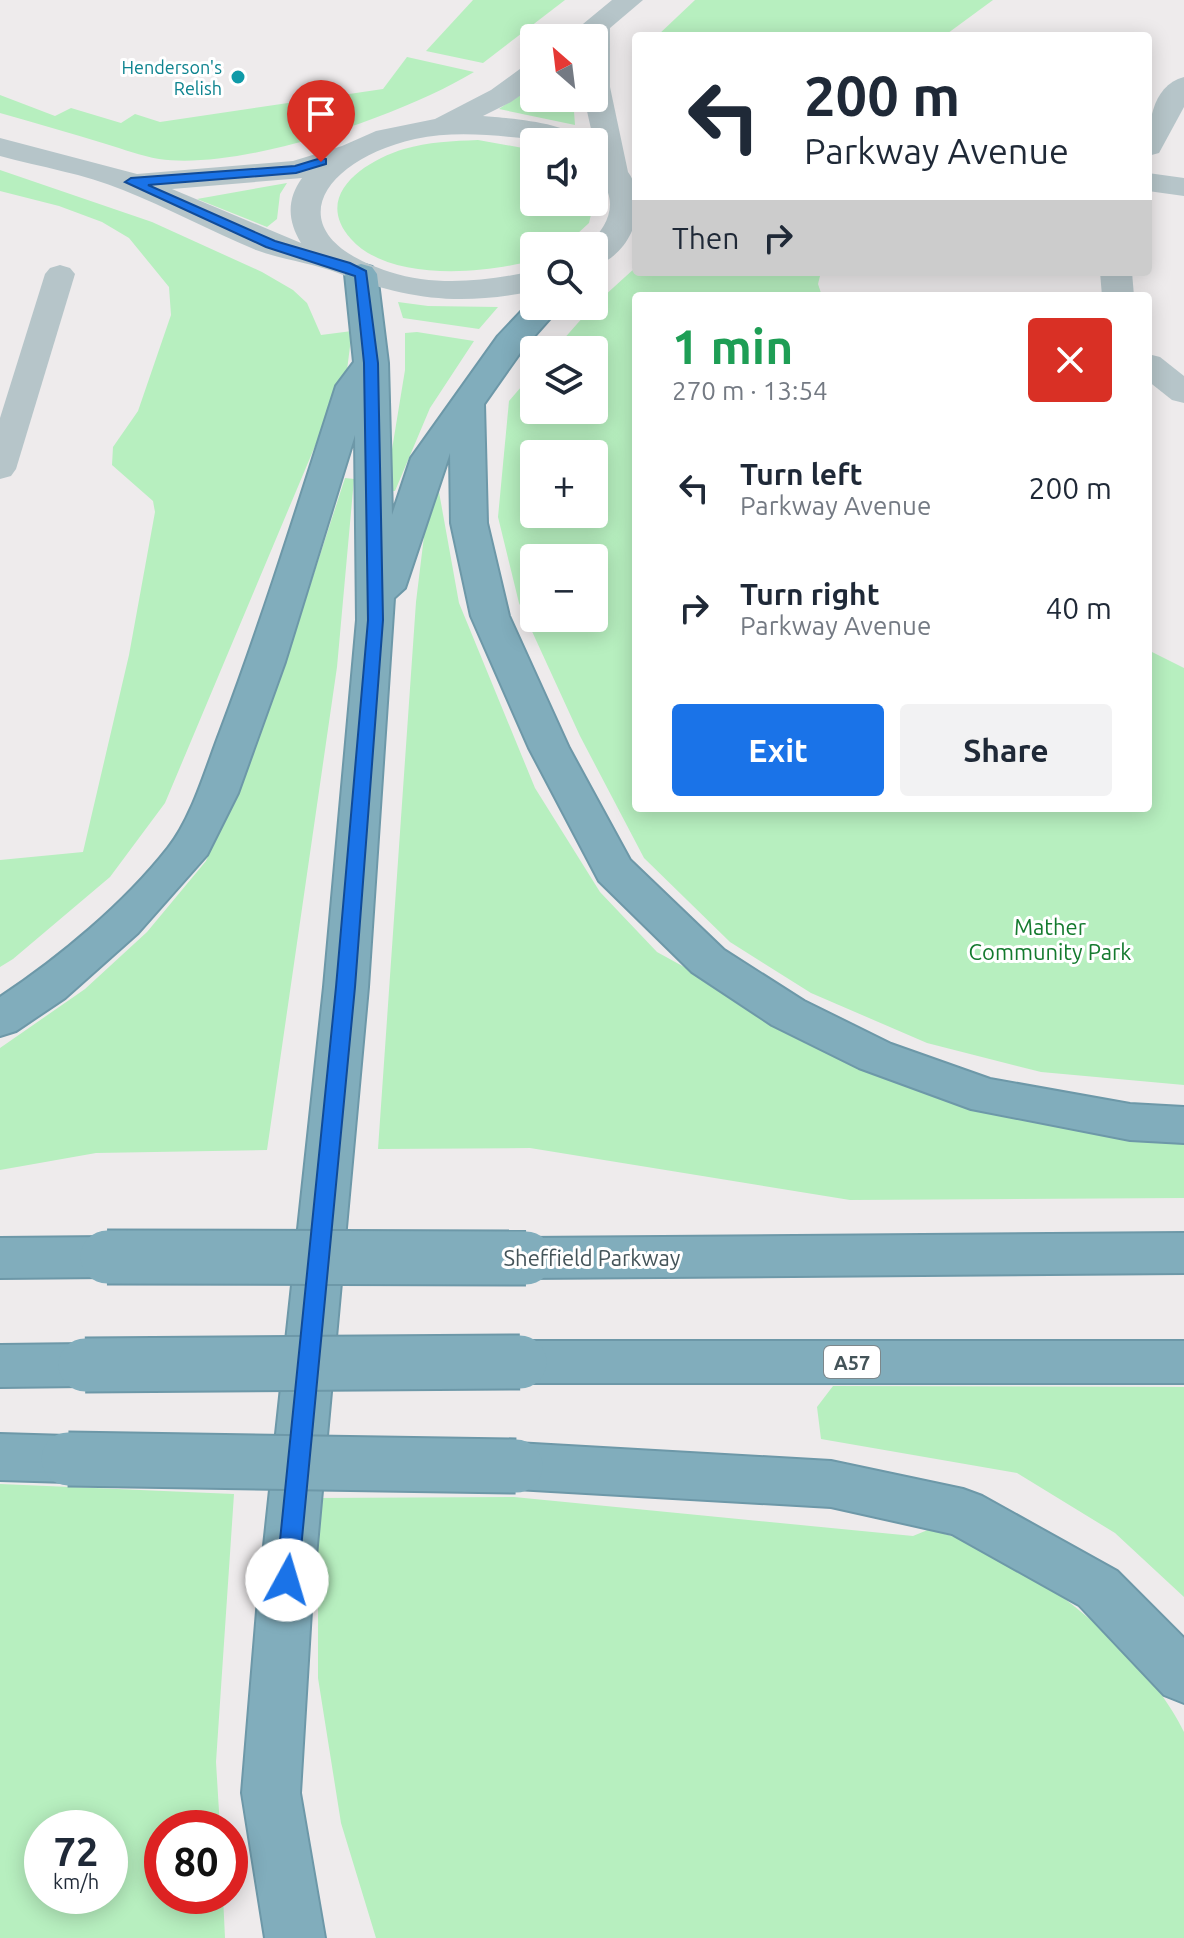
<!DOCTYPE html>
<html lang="en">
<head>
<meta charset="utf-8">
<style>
	body { margin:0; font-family:Ubuntu,sans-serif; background:#f2f2f3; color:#1f2937; height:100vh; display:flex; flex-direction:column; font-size:30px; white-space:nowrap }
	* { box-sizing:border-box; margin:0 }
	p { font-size:26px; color:#747a83 }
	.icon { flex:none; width:44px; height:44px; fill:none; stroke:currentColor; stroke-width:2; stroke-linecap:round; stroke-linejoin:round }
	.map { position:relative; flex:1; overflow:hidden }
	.details { position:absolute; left:632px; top:292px; width:520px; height:520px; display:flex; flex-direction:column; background:#fff; border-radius:8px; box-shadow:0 4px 20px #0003 }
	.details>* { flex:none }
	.guide { position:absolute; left:632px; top:32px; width:520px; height:244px; border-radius:8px; box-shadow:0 4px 20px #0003; background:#fff; color:#1f2937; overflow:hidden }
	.needle { width:52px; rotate:332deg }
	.buttons { position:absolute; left:520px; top:24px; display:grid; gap:16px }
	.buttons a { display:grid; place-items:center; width:88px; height:88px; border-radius:8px; background:#fff; box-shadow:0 4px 20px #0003; font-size:40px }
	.speed { position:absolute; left:24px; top:1810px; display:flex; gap:16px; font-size:40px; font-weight:700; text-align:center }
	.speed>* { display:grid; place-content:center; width:104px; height:104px; border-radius:50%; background:#fff; box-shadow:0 4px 20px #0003; line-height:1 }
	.speed small { font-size:20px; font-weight:400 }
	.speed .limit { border:12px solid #d22; background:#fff; color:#111 }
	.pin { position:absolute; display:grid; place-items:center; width:68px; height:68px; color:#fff; margin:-82px -34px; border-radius:50% 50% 50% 0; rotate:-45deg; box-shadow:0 0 8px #0007 }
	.pin .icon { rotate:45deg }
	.me { position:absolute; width:88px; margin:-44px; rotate:6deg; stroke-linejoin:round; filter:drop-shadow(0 0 6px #0008) }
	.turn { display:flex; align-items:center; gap:28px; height:168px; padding:0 40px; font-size:36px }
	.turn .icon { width:104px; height:104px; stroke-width:2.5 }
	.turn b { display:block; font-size:56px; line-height:68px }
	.then { display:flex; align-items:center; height:76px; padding:0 40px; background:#0003; gap:16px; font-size:30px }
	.round { display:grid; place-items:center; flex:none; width:84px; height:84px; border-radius:8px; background:#f2f2f3 }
	.summary { display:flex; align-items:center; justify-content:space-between; height:136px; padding:0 40px }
	h1 { font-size:48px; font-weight:700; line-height:60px; color:#1e9e55 }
	.cta { display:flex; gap:16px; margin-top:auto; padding:16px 40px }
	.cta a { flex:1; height:92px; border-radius:8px; background:#1a73e8; color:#fff; font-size:32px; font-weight:700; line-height:92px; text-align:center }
	.cta a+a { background:#f2f2f3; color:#1f2937 }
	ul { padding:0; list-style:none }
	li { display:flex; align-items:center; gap:24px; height:120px; padding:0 40px }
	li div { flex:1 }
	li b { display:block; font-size:30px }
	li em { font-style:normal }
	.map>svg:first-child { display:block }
	.green { fill:#b7efbf; fill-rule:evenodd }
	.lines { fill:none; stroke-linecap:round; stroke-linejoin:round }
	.highway-casing { stroke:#6d98a8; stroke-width:4 }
	.lane { fill:#b6c5c9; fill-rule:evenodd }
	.street { fill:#b6c5c9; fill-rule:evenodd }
	.highway { fill:#81adbc; fill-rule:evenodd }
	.highway-bridge-casing { stroke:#6d98a8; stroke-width:57; stroke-linecap:butt }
	.highway-bridge { stroke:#81adbc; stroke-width:53 }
	.route { fill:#1a73e8; stroke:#114b97; stroke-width:2 }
	.culture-dot { fill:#0f9aa8; stroke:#fff; stroke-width:3 }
	.labels { text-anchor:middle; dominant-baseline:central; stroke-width:6; stroke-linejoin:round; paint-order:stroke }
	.far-culture-label { font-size:18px; fill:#0d838f; stroke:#fff; text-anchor:end }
	.shield { fill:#fff; stroke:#7c878b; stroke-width:2 }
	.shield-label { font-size:20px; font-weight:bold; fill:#445459 }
	.park-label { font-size:22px; fill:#147a2e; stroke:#fff }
	.street-label { font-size:22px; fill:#445459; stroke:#fff }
</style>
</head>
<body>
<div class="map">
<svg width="1184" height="1938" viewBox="0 0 1184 1938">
	<rect width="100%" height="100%" fill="#eeebec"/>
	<g class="green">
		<path d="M473 0H565L483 63 426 51Z"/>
		<path d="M695 0H993L944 36H657Z"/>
		<path d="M407 57 474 72C403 115 242 171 159 159 141 156 123 149 106 144 71 133 35 123 0 113V95L55 116 71 108 121 123 135 114 160 122 383 89Z"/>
		<path d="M534 84V98H573L575 125 499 109Z"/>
		<path d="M478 140 534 150V202H594L589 223 564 246H534V260C485 274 389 282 351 239 312 195 365 161 404 149 428 142 453 141 478 140Z"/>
		<path d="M0 170 152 222 262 272 293 290 307 303 321 335 352 331 347 370 165 803 110 877 13 959 0 967V860L83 852 129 655 155 512 153 501 112 465 113 447 138 411 171 315 169 287 129 238 102 222 59 206 0 191Z"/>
		<path d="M287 183 280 194 277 219 267 227 197 199Z"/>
		<path d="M636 267V272H821L818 284 822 296H636V808H1148V650L1184 668V1085L1041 1072 927 1043 811 993 730 942 644 858 580 736 519 603 498 517 509 401 534 372V410H594V350H554L592 307ZM534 454H594V514H534ZM594 558V618H534V558Z"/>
		<path d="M398 302 428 306 498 307 479 329 403 318Z"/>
		<path d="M417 332 474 341 430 408 395 491H389L386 486 405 370V333Z"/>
		<path d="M345 478 354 479 337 667 267 1150 96 1153 0 1170V1048L85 989 147 932 206 861 282 672Z"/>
		<path d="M432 492H439L459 603 535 788 600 892 657 952 831 1048 1184 1133V1198L850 1200 530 1148 378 1149 416 602 429 495Z"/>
		<path d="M833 1386 1184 1387V1597L1115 1533 1017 1473 821 1439 817 1407Z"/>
		<path d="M0 1484 234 1494 216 1762 220 1828H162V1896H223L225 1938H0ZM42 1828H110V1896H42Z"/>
		<path d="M514 1497 913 1536 930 1529C947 1535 966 1540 982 1548 1054 1581 1150 1660 1184 1732V1938H376L341 1823 318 1678V1498Z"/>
	</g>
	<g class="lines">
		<g class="highway-casing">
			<g id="highway">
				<path d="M361 264 372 267 377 274 388 363 392 515 411 458 498 336 533 299 534 306H561L522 350 484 404 487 523 509 616 569 748 630 860 724 950 804 1001 891 1044 990 1079 1130 1104 1184 1107V1143L1130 1140 971 1109 859 1068 772 1025 692 972 599 881 529 748 471 616 451 523 450 453 405 588 394 598 368 987 311 1611 300 1793 325 1938H265L242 1793 257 1611 324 987 357 620 355 435 285 662 238 793 207 855 138 933 65 998 16 1031 0 1036V997C59 958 124 904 168 848 192 818 206 768 220 732 263 618 299 502 336 386L354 362 345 274 350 267Z"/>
				<path d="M1184 1233V1273L526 1278 509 1272 502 1258 509 1244 526 1238Z"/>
				<path d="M107 1237 124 1243 131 1257 124 1271 107 1277 0 1278V1238Z"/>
				<path d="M520 1341H1184V1383H520L502 1377 495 1362 502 1347Z"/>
				<path d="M85 1344 103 1350 110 1365 103 1380 85 1386 0 1387V1345Z"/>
				<path d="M0 1434 68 1436 87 1443 94 1459 87 1475 68 1482 0 1480Z"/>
				<path d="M516 1443 831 1461 963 1489 982 1496 1117 1571 1184 1638V1703L1164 1695 1079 1605 952 1534 831 1507 516 1489 497 1482 490 1466 497 1450Z"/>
			</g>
		</g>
		<path class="lane" d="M60 265 70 268 75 274 16 469 11 476 0 479V418L45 274 50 268Z"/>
		<g class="street">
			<path d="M612 0H643L610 28V87L628 172C651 204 631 256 594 266V246H586C612 224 620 197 594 171V142L584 98H594V38H566Z"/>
			<path d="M534 63V86L511 102 483 116C507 118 570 122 584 142 527 142 472 127 415 139 321 160 272 234 390 272 437 287 486 281 534 271V291C460 306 408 300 338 273 312 263 283 260 256 250 211 231 168 208 123 190 85 174 40 167 0 156V138L137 174 293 161 342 146 376 131 435 119 491 90 524 66ZM302 178C287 199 287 220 301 243L172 189Z"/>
			<path d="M1184 77V107L1159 153 1148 156C1148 128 1150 86 1184 77Z"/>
			<path d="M1148 173 1184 178V196L1148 191Z"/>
			<path d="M1100 272H1132L1134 296H1102Z"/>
			<path d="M1148 354 1160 357 1184 376V403L1172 400 1148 381Z"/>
		</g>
		<use href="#highway" class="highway"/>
		<g class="highway-bridge-casing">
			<g id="highway-bridge">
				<path d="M107 1257 526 1258"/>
				<path d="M85 1365 520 1362"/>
				<path d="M68 1459 516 1466"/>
			</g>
		</g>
		<use href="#highway-bridge" class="highway-bridge"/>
	</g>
	<path class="route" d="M321 158 326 159V164L296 173 148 185 275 241 350 263 366 271 378 363 383 620 355 987 298 1580 295 1587 287 1590 279 1587 276 1580 336 987 368 620 364 363 355 276 266 247 125 182 131 178 295 166Z"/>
	<circle class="culture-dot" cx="238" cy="77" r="8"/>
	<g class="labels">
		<g class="far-culture-label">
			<text x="222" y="67">Henderson's<tspan x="222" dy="21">Relish</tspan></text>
		</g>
		<rect class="shield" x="824" y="1346" width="56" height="32" rx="6"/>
		<g class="shield-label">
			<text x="852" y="1362">A57</text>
		</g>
		<g class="park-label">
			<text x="1050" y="926">Mather<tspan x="1050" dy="25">Community Park</tspan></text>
		</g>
		<g class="street-label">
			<text x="592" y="1257">Sheffield Parkway</text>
		</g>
	</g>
</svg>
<div class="buttons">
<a><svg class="needle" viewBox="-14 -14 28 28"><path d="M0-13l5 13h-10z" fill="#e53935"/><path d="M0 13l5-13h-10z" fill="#747a83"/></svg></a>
<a><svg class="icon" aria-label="sound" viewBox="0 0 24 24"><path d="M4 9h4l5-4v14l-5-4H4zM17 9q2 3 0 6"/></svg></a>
<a><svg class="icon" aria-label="search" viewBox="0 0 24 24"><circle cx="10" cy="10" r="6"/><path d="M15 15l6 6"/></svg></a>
<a><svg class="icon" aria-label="layers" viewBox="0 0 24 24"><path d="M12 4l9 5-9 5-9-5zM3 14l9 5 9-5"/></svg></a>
<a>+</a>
<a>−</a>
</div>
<div class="speed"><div>72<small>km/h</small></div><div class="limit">80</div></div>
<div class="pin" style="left:321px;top:162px;background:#d93025"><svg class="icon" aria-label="arrive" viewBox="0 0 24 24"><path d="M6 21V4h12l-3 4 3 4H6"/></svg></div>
<svg class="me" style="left:287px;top:1580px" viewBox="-20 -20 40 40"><circle r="19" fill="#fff"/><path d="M0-13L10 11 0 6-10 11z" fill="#1a73e8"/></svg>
<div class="guide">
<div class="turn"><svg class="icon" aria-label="left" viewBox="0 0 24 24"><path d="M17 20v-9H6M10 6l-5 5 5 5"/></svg><div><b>200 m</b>Parkway Avenue</div></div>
<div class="then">Then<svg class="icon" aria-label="right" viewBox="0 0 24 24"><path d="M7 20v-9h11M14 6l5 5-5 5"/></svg></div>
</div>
<section class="details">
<div class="summary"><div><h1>1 min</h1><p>270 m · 13:54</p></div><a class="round" style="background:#d93025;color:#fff"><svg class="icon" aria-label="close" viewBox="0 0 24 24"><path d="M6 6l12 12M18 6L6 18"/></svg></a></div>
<ul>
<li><svg class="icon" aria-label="left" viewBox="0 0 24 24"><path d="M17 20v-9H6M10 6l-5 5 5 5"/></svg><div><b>Turn left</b><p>Parkway Avenue</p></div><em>200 m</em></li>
<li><svg class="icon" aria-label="right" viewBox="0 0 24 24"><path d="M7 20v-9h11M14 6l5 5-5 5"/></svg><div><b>Turn right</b><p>Parkway Avenue</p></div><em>40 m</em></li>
</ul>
<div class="cta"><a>Exit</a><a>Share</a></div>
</section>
</div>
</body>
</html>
